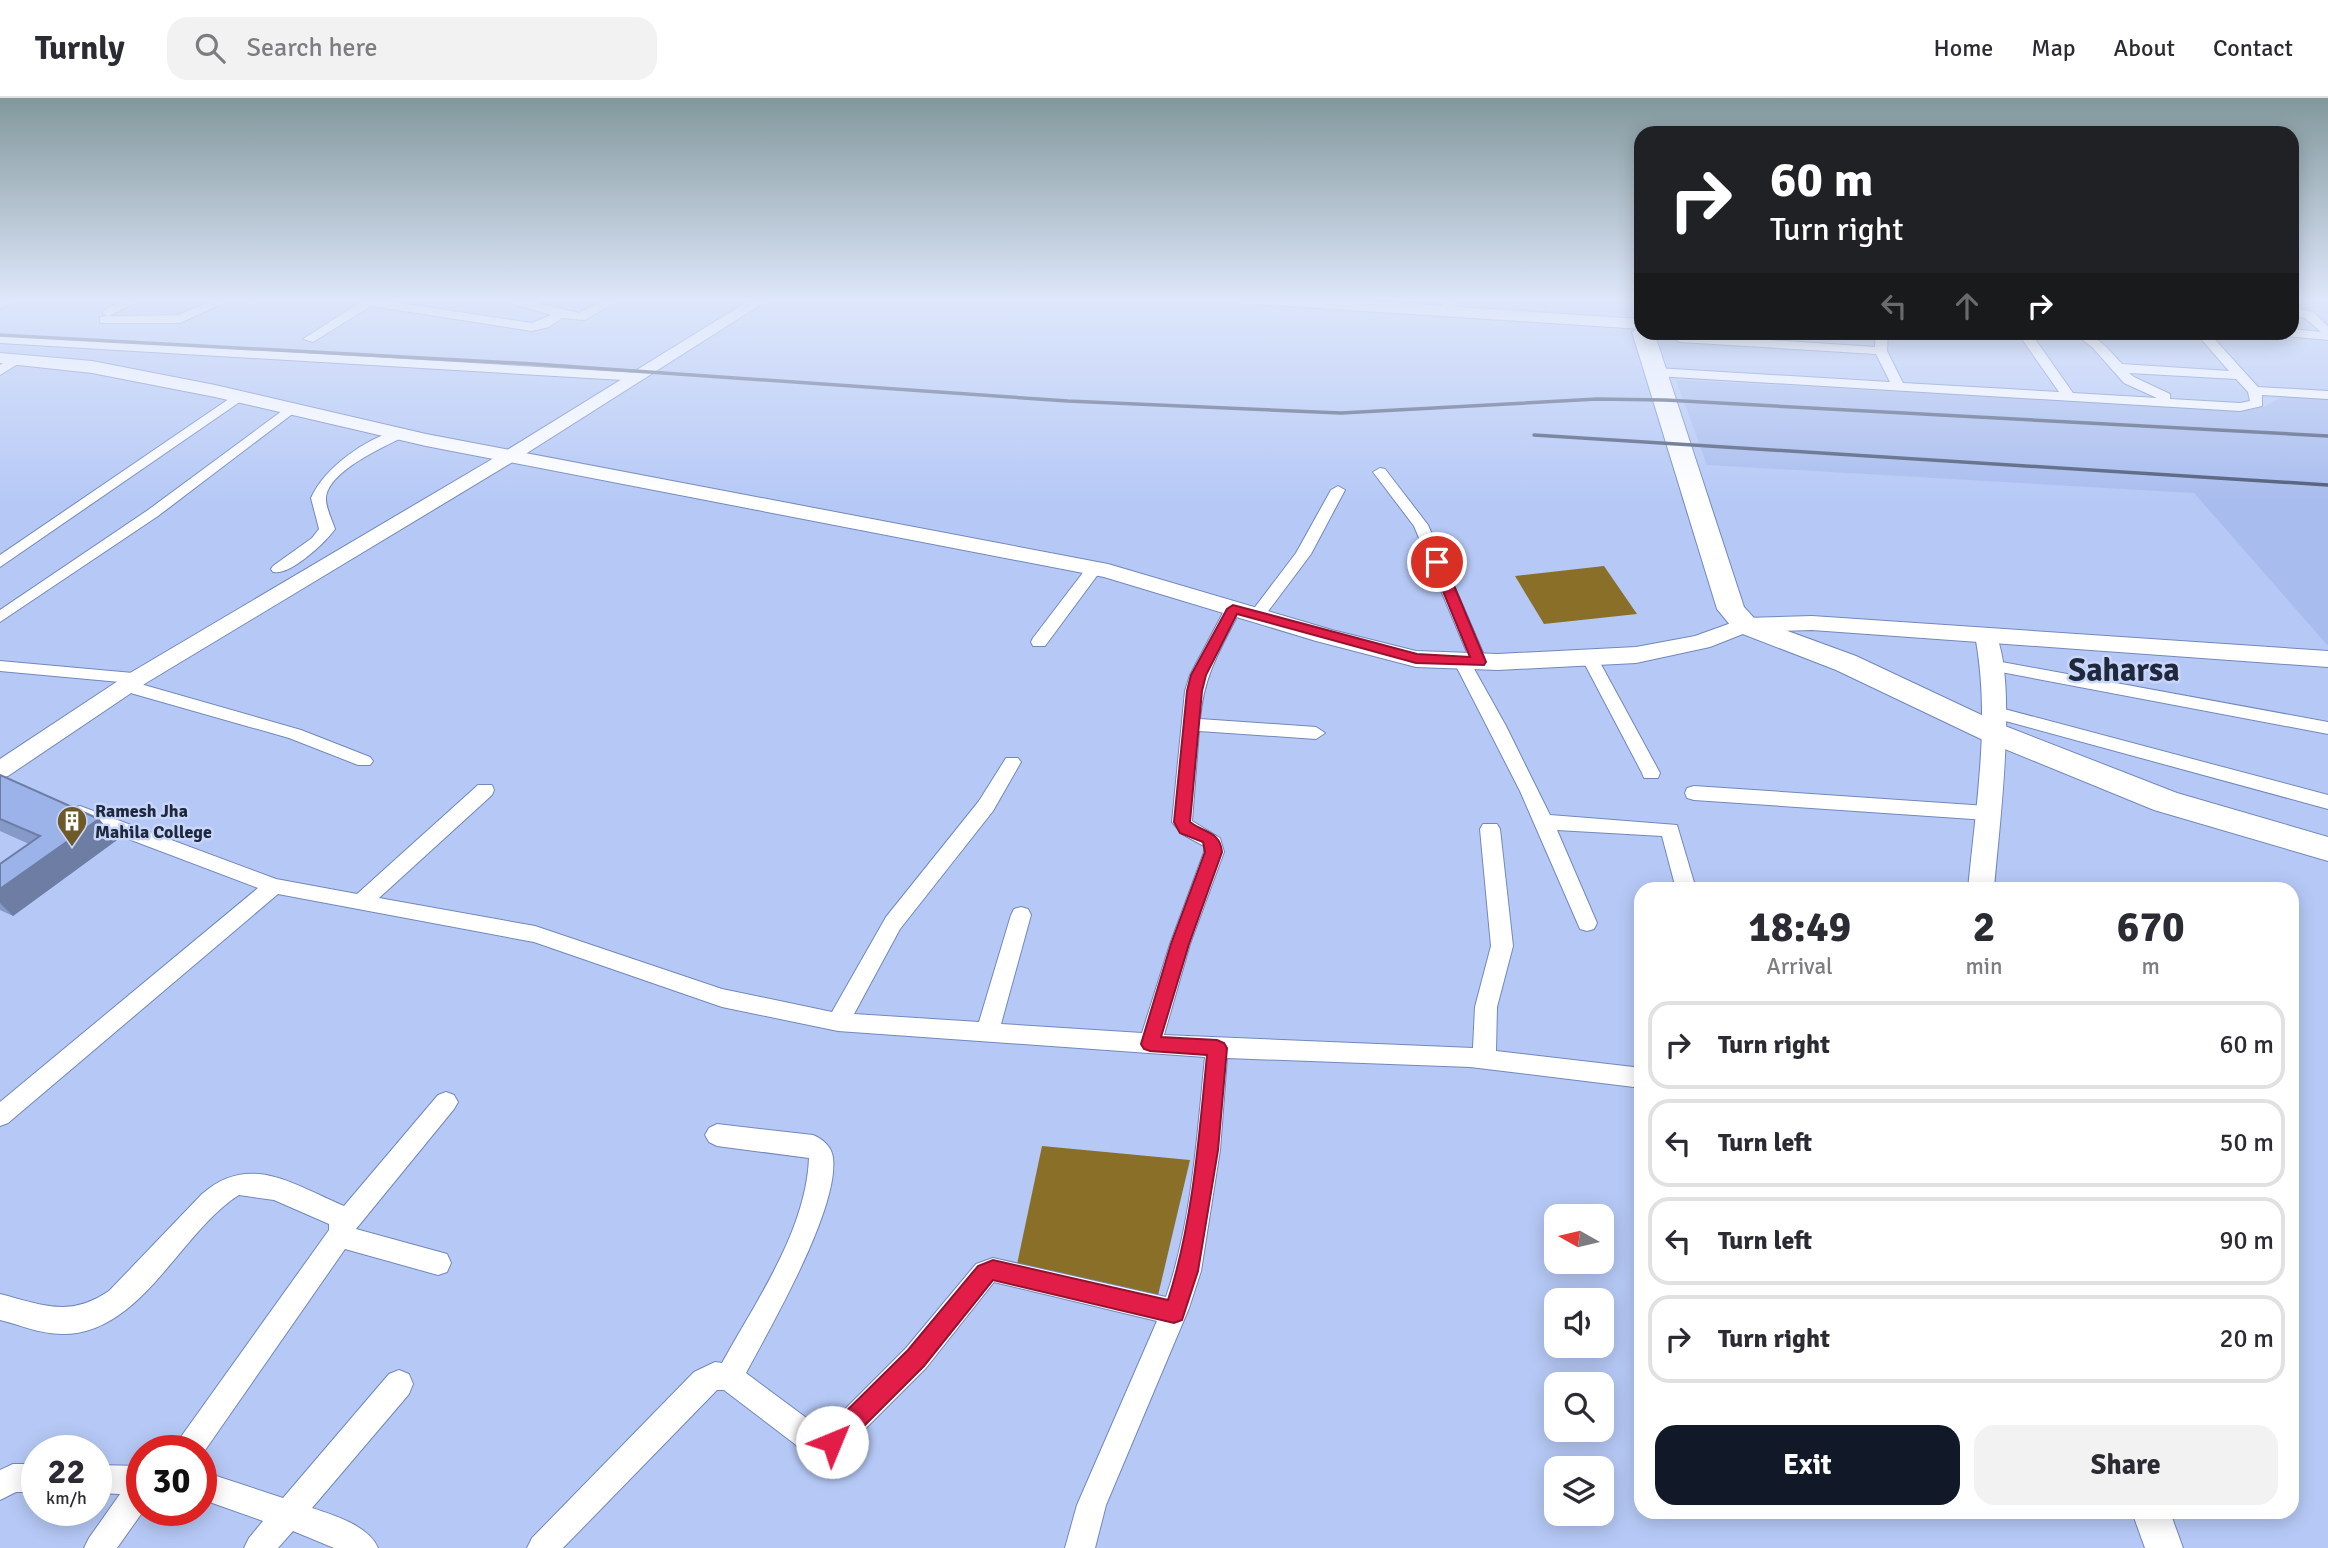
<!DOCTYPE html>
<html lang="en">
<head>
<meta charset="utf-8">
<style>
	body { margin:0; font-family:Signika,sans-serif; background:#f2f2f3; color:#2b2b33; height:100vh; display:flex; flex-direction:column; font-size:26px; white-space:nowrap }
	* { box-sizing:border-box; margin:0 }
	p { font-size:23px; color:#7c7c81 }
	.icon { flex:none; width:38px; height:38px; fill:none; stroke:currentColor; stroke-width:2; stroke-linecap:round; stroke-linejoin:round }
	.map { position:relative; flex:1; overflow:hidden }
	.details { position:absolute; left:1634px; top:784px; width:665px; height:637px; display:flex; flex-direction:column; background:#fff; border-radius:21px; box-shadow:0 4px 18px #0003 }
	.details>* { flex:none }
	.hud { position:absolute; left:1634px; top:28px; width:665px; height:214px; border-radius:21px; box-shadow:0 4px 18px #0003; background:#202124; color:#fff; overflow:hidden }
	.needle { width:46px; rotate:278deg }
	.tools { position:absolute; left:1544px; top:1106px; display:grid; gap:14px }
	.tools a { display:grid; place-items:center; width:70px; height:70px; border-radius:14px; background:#fff; box-shadow:0 4px 18px #0003; font-size:35px }
	.speed { position:absolute; left:21px; top:1337px; display:flex; gap:14px; font-size:35px; font-weight:700; text-align:center }
	.speed>* { display:grid; place-content:center; width:91px; height:91px; border-radius:50%; background:#fff; box-shadow:0 4px 18px #0003; line-height:1 }
	.speed small { font-size:18px; font-weight:400 }
	.speed .limit { border:10px solid #d22; background:#fff; color:#111 }
	.pin { position:absolute; display:grid; place-items:center; width:60px; height:60px; color:#fff; margin:-30px; border:4px solid #fff; border-radius:50%; box-shadow:0 2px 7px #0007 }
	.me { position:absolute; width:77px; margin:-38px; rotate:45deg; stroke-linejoin:round; filter:drop-shadow(0 0 5px #0008) }
	.turn { display:flex; align-items:center; gap:24px; height:147px; padding:0 21px; font-size:32px }
	.turn .icon { width:91px; height:91px; stroke-width:2.5 }
	.turn b { display:block; font-size:49px; line-height:60px }
	.lanes { display:flex; align-items:center; height:66px; padding:0 21px; background:#0003; justify-content:center; gap:35px; direction:ltr }
	.lanes .off { opacity:.35 }
	.eta { display:flex; justify-content:space-evenly; align-items:center; height:119px; text-align:center }
	.eta b { font-size:42px; font-weight:700; line-height:49px }
	.primary-button { display:flex; gap:14px; margin-top:auto; padding:14px 21px }
	.primary-button a { flex:1; height:80px; border-radius:21px; background:#111827; color:#fff; font-size:28px; font-weight:700; line-height:80px; text-align:center }
	.primary-button a+a { background:#f2f2f3; color:#2b2b33 }
	ul { padding:0; list-style:none }
	li { display:flex; align-items:center; gap:21px; height:88px; margin:0 14px 10px; padding:0 7px; border:4px solid #e1e1e2; border-radius:21px }
	li div { flex:1 }
	li b { display:block; font-size:26px }
	li em { font-style:normal }
	header { display:flex; align-items:center; gap:42px; box-sizing:border-box; height:98px; padding:0 35px; background:#fff; border-bottom:2px solid #e1e1e2 }
	header strong { font-size:33px }
	nav { display:flex; gap:38px; margin-inline-start:auto; font-size:24px }
	.search { width:490px; height:63px; background:#f2f2f3; display:flex; align-items:center; gap:18px; box-sizing:border-box; padding:0 24px; border-radius:21px; color:#7c7c81; font-size:26px }
	.map>svg:first-child { display:block }
	.built { fill:#a8bcee }
	.water { fill:#8a6f29 }
	.lines { fill:none; stroke-linecap:round; stroke-linejoin:round }
	.minor-casing { stroke:#7287bb; stroke-width:2 }
	.tertiary-casing { stroke:#7287bb; stroke-width:2 }
	.secondary-casing { stroke:#7287bb; stroke-width:2 }
	.trunk-casing { stroke:#7287bb; stroke-width:2 }
	.minor { fill:#fff; fill-rule:evenodd }
	.tertiary { fill:#fff; fill-rule:evenodd }
	.secondary { fill:#fff; fill-rule:evenodd }
	.trunk { fill:#fff; fill-rule:evenodd }
	.rail { stroke:#4e5976; stroke-width:3.5 }
	.wall { fill:#869ac9 }
	.shaded-wall { fill:#6d7da4 }
	.building { fill:#9cb3ea; stroke:#6d7da4; stroke-width:2 }
	.route { fill:#e11d48; stroke:#92132f; stroke-width:2 }
	.labels { text-anchor:middle; dominant-baseline:central; stroke-width:5; stroke-linejoin:round; paint-order:stroke }
	.poi-label { font-size:18px; font-weight:bold; fill:#20283e; stroke:#c8d6f9; text-anchor:start }
	.town-label { font-size:32px; font-weight:bold; fill:#20283e; stroke:#c8d6f9 }
</style>
</head>
<body>
<header>
<strong>Turnly</strong>
<div class="search"><svg class="icon" aria-label="search" viewBox="0 0 24 24"><circle cx="10" cy="10" r="6"/><path d="M15 15l6 6"/></svg>Search here</div>
<nav><a>Home</a><a>Map</a><a>About</a><a>Contact</a></nav>
</header>
<div class="map">
<svg width="2328" height="1450" viewBox="0 0 2328 1450">
	<rect width="100%" height="100%" fill="#b6c9f6"/>
	<path class="built" d="M1676 282 2250 312 2266 308 2285 297 2328 300V548L2194 395 1707 367Z"/>
	<g class="water">
		<path d="M1604 468 1637 516 1544 526 1515 478Z"/>
		<path d="M1042 1048 1190 1062 1156 1206 1016 1171Z"/>
	</g>
	<g class="lines">
		<g class="minor-casing">
			<g id="minor">
				<path d="M7 200H23L0 211V203Z"/>
				<path d="M129 200H144L109 218 178 217 218 200H234L180 225H100V219L107 218 102 215 104 212Z"/>
				<path d="M367 200H381L380 202 532 225 551 217 492 200H540L538 205 579 215 607 200H622L585 222 562 220 549 229 532 233 371 208 313 244 303 241Z"/>
				<path d="M2292 210 2313 214 2328 228V242L2275 237 2273 234H2292V231L2321 234 2305 220 2292 217Z"/>
				<path d="M1876 234H1888L1887 253 1903 285 2059 294 2017 234H2030L2073 295 2157 300 2124 285 2093 250 2073 234C2096 234 2107 250 2122 266L2229 273 2195 234H2208L2258 289 2328 293V301L2262 297V308L2240 313 1656 278 1650 274 1656 270 1890 284 1876 256 1680 244 1674 240 1680 236 1875 249ZM2129 275 2236 281 2248 294 2250 303 2240 305 2170 301V296L2134 279Z"/>
				<path d="M0 237 640 275 646 279 640 283 0 245Z"/>
				<path d="M17 257 21 258V264L0 277V267Z"/>
				<path d="M239 294 246 298 244 301 0 469V457Z"/>
				<path d="M290 307 297 311 295 314 158 418 0 524V512L148 412Z"/>
				<path d="M398 332 403 333V339C382 350 329 373 326 399 325 408 332 422 335 431 325 445 290 478 273 474L271 471 273 468 312 440 319 431 311 400C325 369 365 341 398 332Z"/>
				<path d="M1380 370 1385 371 1428 427 1487 564 1485 568 1479 569 1471 564 1414 428 1373 374Z"/>
				<path d="M1338 388 1345 392 1311 456 1263 520H1251L1249 517 1296 455 1331 392Z"/>
				<path d="M1094 466 1102 471 1045 548H1033L1031 544 1033 540 1088 468Z"/>
				<path d="M1233 506 1241 511C1221 550 1204 576 1200 621L1316 629 1325 635 1316 641 1199 633 1192 723 1220 740 1224 754 1190 846 1164 937 1473 950 1475 909 1491 848 1480 731 1483 726H1497L1500 731 1513 848 1497 909 1496 953 1642 970V990L1470 969 1227 960 1220 1052 1201 1173 1189 1210 1106 1407 1095 1450H1065L1077 1407 1157 1223 994 1184 926 1270 842 1354 832 1358 821 1359 800 1350 724 1292H717L563 1450H527L532 1440 694 1274 715 1264 722 1265C756 1203 806 1133 809 1060L717 1048 709 1044 705 1037 709 1030 717 1026 813 1037C823 1041 832 1049 833 1060 839 1111 771 1228 746 1275L820 1330H826L906 1250 976 1166 993 1160 1166 1199C1192 1123 1197 1039 1205 959L838 933 722 909 534 844 278 796 8 1025 0 1028V1004L258 790 73 720 70 715 73 710 80 708 276 781 357 796 478 687H492L494 692 492 697 379 800 535 828 722 891 832 914 886 819 979 703 1006 660H1018L1021 664 993 713 900 831 854 916 979 924 1011 817 1014 811 1021 809 1028 811 1031 817 1001 926 1142 935 1170 846 1204 754V748L1182 736 1172 724 1185 593 1190 577 1225 511Z"/>
				<path d="M1589 554 1597 559 1660 675 1658 680H1644L1642 675 1581 559Z"/>
				<path d="M1462 559 1468 560 1506 628 1550 717 1677 727 1696 791H1676L1662 738 1557 732 1597 825 1594 831 1587 833 1580 831 1520 693 1454 564Z"/>
				<path d="M1991 562 2328 624V636L1985 571 1983 567 1985 563Z"/>
				<path d="M0 563 144 576 147 580 144 584 137 585 301 632 370 659 373 663 370 667H358L289 640 120 592 117 588 120 584 0 573Z"/>
				<path d="M1993 608 2328 697V711L1987 618 1984 614Z"/>
				<path d="M1694 688 1987 708 1994 710 1997 715 1994 720 1987 722 1694 702 1687 700 1685 695 1687 690Z"/>
				<path d="M446 994 454 997 458 1004 454 1011 356 1131 447 1156 451 1165 447 1174 438 1177 345 1151 201 1358V1353H174L178 1343 329 1132V1126L274 1102 239 1097C180 1134 141 1237 62 1236 40 1236 21 1227 0 1222V1196C43 1207 69 1220 109 1193L202 1096C250 1054 294 1087 344 1108L438 997Z"/>
				<path d="M399 1272 409 1276 413 1286 409 1296 312 1410C334 1417 369 1428 378 1450H334L293 1433 278 1450H244L249 1440 263 1423 201 1401V1373L283 1400 389 1276Z"/>
				<path d="M13 1366H37V1394H16L0 1402V1372Z"/>
				<path d="M96 1367 142 1368 144 1412 117 1450H84L89 1440 120 1396 96 1395Z"/>
			</g>
		</g>
		<g class="tertiary-casing">
			<g id="tertiary">
				<path d="M753 200H771L516 362 146 585 8 678 0 680V661L130 575 504 354Z"/>
				<path d="M1446 200H1460L1452 216 1447 218 1439 213Z"/>
				<path d="M1986 530 1993 532C2020 573 1998 738 1994 791H1968C1976 706 1991 622 1975 537L1979 532Z"/>
				<path d="M2132 1414H2170L2183 1450H2145Z"/>
			</g>
		</g>
		<g class="secondary-casing">
			<g id="secondary">
				<path d="M1233 200H1321L1640 221 1642 231 1241 205Z"/>
				<path d="M0 255 92 263 215 287 426 336 1108 466 1332 532 1416 553 1498 556 1636 549 1695 538 1745 520 1812 518 2328 553V569L1812 532 1748 534 1710 549 1636 565 1498 572 1416 569 1316 543 1104 479 426 348 215 299 92 275 0 265Z"/>
			</g>
		</g>
		<g class="trunk-casing">
			<path id="trunk" d="M1642 228V234H1654L1744 509 1755 521 1856 558 2005 628 2177 695 2328 739V763L2154 712 1983 642 1836 572 1735 533 1717 511 1632 234Z"/>
		</g>
		<use href="#minor" class="minor"/>
		<use href="#tertiary" class="tertiary"/>
		<use href="#secondary" class="secondary"/>
		<use href="#trunk" class="trunk"/>
		<g class="rail">
			<path d="M0 237 534 266 1068 303 1341 315 1597 301 1665 302 2328 338"/>
			<path d="M1534 337 2328 387"/>
		</g>
	</g>
	<path class="wall" d="M0 677 99 721 117 742 13 818 0 812V766L29 746 0 733Z"/>
	<path class="shaded-wall" d="M99 721 117 742 13 818 0 805V791Z"/>
	<path class="building" d="M0 677 99 721 0 791V766L40 738 0 721Z"/>
	<linearGradient id="sky" x2="0" y2="1"><stop stop-color="#82989c"/><stop offset="0.5" stop-color="#dee7fb"/><stop offset="1" stop-color="#dee7fb" stop-opacity="0"/></linearGradient>
	<rect width="2328" height="403" fill="url(#sky)"/>
	<path class="route" d="M1437 460 1444 464 1486 564 1484 567 1416 565 1237 516 1206 577 1202 593 1190 724C1204 735 1220 733 1222 754L1189 846 1161 939 1217 942 1224 945 1227 950 1218 1052 1198 1173 1182 1222 1174 1225 993 1182 924 1268 840 1352 832 1355 824 1352 820 1344 824 1335 908 1252 978 1168 993 1162 1168 1202C1193 1124 1199 1039 1207 957L1150 953 1144 951 1141 946 1171 846 1205 754 1203 744 1180 735 1174 724 1187 593 1191 577 1227 511 1233 507 1417 556 1470 559 1431 464Z"/>
	<defs>
		<g id="building-pin" transform="scale(1.575)"><path d="M0 17L-7.5 6A9.5 9.5 0 1 1 7.5 6Z" fill="#6e5a29" stroke="#c8d6f9"/><path d="M-4-6H4V6H1V3H-1V6H-4ZM-2.5-4.3h1.7v1.8h-1.7ZM.8-4.3h1.7v1.8H.8ZM-2.5-1h1.7V.8h-1.7ZM.8-1h1.7V.8H.8Z" fill="#fff"/></g>
	</defs>
	<g fill-rule="evenodd">
		<use href="#building-pin" x="72" y="723"/>
	</g>
	<g class="labels">
		<g class="poi-label">
			<text x="95" y="713">Ramesh Jha<tspan x="95" dy="21">Mahila College</tspan></text>
		</g>
		<g class="town-label">
			<text x="2124" y="572">Saharsa</text>
		</g>
	</g>
</svg>
<div class="tools">
<a><svg class="needle" viewBox="-14 -14 28 28"><path d="M0-13l5 13h-10z" fill="#e53935"/><path d="M0 13l5-13h-10z" fill="#7c7c81"/></svg></a>
<a><svg class="icon" aria-label="sound" viewBox="0 0 24 24"><path d="M4 9h4l5-4v14l-5-4H4zM17 9q2 3 0 6"/></svg></a>
<a><svg class="icon" aria-label="search" viewBox="0 0 24 24"><circle cx="10" cy="10" r="6"/><path d="M15 15l6 6"/></svg></a>
<a><svg class="icon" aria-label="layers" viewBox="0 0 24 24"><path d="M12 4l9 5-9 5-9-5zM3 14l9 5 9-5"/></svg></a>
</div>
<div class="speed"><div>22<small>km/h</small></div><div class="limit">30</div></div>
<div class="pin" style="left:1437px;top:464px;background:#d93025"><svg class="icon" aria-label="arrive" viewBox="0 0 24 24"><path d="M6 21V4h12l-3 4 3 4H6"/></svg></div>
<svg class="me" style="left:832px;top:1344px" viewBox="-20 -20 40 40"><circle r="19" fill="#fff"/><path d="M0-13L10 11 0 6-10 11z" fill="#e11d48"/></svg>
<div class="hud">
<div class="turn"><svg class="icon" aria-label="right" viewBox="0 0 24 24"><path d="M7 20v-9h11M14 6l5 5-5 5"/></svg><div><b>60 m</b>Turn right</div></div>
<div class="lanes"><svg class="icon off" aria-label="left" viewBox="0 0 24 24"><path d="M17 20v-9H6M10 6l-5 5 5 5"/></svg><svg class="icon off" aria-label="ahead" viewBox="0 0 24 24"><path d="M12 20V5M6 11l6-6 6 6"/></svg><svg class="icon" aria-label="right" viewBox="0 0 24 24"><path d="M7 20v-9h11M14 6l5 5-5 5"/></svg></div>
</div>
<section class="details">
<div class="eta">
<div><b>18:49</b><p>Arrival</p></div>
<div><b>2</b><p>min</p></div>
<div><b>670</b><p>m</p></div>
</div>
<ul>
<li><svg class="icon" aria-label="right" viewBox="0 0 24 24"><path d="M7 20v-9h11M14 6l5 5-5 5"/></svg><div><b>Turn right</b></div><em>60 m</em></li>
<li><svg class="icon" aria-label="left" viewBox="0 0 24 24"><path d="M17 20v-9H6M10 6l-5 5 5 5"/></svg><div><b>Turn left</b></div><em>50 m</em></li>
<li><svg class="icon" aria-label="left" viewBox="0 0 24 24"><path d="M17 20v-9H6M10 6l-5 5 5 5"/></svg><div><b>Turn left</b></div><em>90 m</em></li>
<li><svg class="icon" aria-label="right" viewBox="0 0 24 24"><path d="M7 20v-9h11M14 6l5 5-5 5"/></svg><div><b>Turn right</b></div><em>20 m</em></li>
</ul>
<div class="primary-button"><a>Exit</a><a>Share</a></div>
</section>
</div>
</body>
</html>
